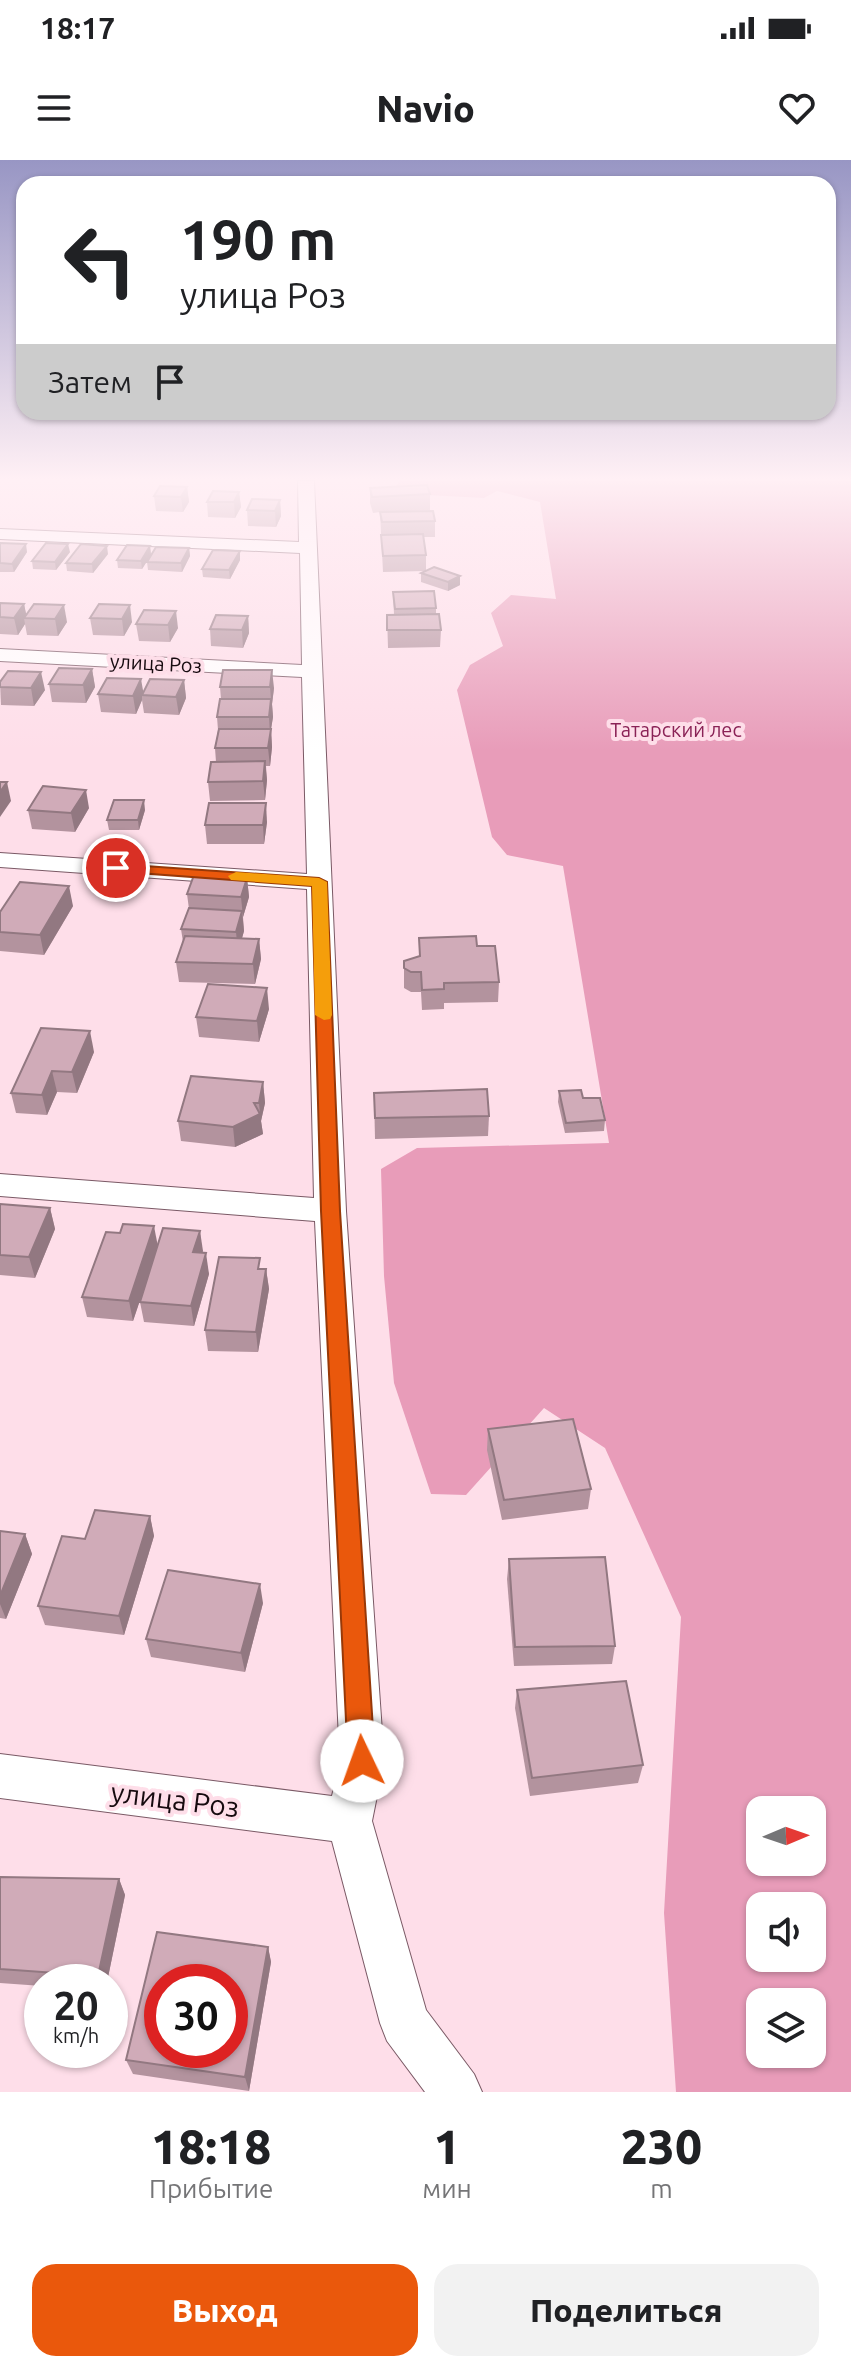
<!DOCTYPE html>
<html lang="ru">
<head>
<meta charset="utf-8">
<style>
	body { margin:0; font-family:Ubuntu,sans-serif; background:#f2f2f2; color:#202124; height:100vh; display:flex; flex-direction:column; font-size:30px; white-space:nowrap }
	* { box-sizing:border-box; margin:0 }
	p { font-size:26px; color:#757577 }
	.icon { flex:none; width:44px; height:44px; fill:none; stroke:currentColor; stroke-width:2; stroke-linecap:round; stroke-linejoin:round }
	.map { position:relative; height:1932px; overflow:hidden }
	.drawer { display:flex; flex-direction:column; background:#fff; flex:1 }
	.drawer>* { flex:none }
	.top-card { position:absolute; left:16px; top:16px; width:820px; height:244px; border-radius:24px; box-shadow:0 2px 6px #0004; background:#fff; color:#202124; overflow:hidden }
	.needle { width:52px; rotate:88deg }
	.tools { position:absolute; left:746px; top:1636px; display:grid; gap:16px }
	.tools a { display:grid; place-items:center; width:80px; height:80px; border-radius:16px; background:#fff; box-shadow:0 2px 6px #0004; font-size:40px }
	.speed { position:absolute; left:24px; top:1804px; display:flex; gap:16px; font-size:40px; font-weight:700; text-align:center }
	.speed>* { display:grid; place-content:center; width:104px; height:104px; border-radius:50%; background:#fff; box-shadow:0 2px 6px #0004; line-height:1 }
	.speed small { font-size:20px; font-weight:400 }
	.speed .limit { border:12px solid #d22; background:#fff; color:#111 }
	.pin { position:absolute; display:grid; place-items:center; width:68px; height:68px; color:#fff; margin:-34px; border:4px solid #fff; border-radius:50%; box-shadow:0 2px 8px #0007 }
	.me { position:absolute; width:88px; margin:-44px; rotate:357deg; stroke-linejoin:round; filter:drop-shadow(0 0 6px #0008) }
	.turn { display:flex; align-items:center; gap:28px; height:168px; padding:0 32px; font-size:36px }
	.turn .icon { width:104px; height:104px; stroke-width:2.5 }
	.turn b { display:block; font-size:56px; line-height:68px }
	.then { display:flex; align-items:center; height:76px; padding:0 32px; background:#0003; gap:16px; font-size:30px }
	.eta { display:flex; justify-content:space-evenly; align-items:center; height:136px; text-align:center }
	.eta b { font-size:48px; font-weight:800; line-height:56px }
	.action { display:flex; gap:16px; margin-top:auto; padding:16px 32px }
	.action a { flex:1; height:92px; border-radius:24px; background:#ea580c; color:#fff; font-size:32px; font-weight:800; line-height:92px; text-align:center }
	.action a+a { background:#f2f2f2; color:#202124 }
	.status { display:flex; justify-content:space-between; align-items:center; height:56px; padding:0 40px; background:#fff; direction:ltr }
	.status svg { height:22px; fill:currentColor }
	header { display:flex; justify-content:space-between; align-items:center; height:104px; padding:0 32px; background:#fff; font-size:36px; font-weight:800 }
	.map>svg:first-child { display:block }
	.green { fill:#e89cb9; fill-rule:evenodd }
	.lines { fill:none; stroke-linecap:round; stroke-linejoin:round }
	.minor-casing { stroke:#7a5965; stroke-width:2 }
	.minor { fill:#fff; fill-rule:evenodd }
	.wall { fill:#b3939e }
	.shaded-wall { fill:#927881 }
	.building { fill:#d0abb8; stroke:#927881; stroke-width:2; fill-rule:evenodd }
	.route { fill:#ea580c; stroke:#983908; stroke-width:2 }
	.slow { fill:#f59e0b }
	.labels { text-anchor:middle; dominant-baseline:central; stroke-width:8; stroke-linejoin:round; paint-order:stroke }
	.far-street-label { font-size:20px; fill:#160a0f; stroke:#fedee9 }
	.far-park-label { font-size:20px; fill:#8a2256; stroke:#fedee9 }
	.near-street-label { font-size:28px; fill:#160a0f; stroke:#fedee9 }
</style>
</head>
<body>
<div class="status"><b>18:17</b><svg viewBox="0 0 49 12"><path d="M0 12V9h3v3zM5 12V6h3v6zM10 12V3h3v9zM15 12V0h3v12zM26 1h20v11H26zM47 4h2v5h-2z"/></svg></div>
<header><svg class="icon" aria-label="menu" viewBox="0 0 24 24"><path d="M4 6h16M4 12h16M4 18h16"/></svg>Navio<svg class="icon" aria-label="heart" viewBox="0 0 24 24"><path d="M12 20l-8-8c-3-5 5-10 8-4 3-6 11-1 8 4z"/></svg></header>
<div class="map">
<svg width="851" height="1932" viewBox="0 0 851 1932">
	<rect width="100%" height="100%" fill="#fedee9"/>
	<path class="green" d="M400 321H851V1932H676L664 1753 681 1457 605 1288 544 1248 466 1335 431 1334 394 1223 384 1116 381 1009 417 988 609 983 563 706 507 695 492 677 457 530 470 505 503 486 491 453 511 435 556 439 540 342 497 331 484 338 390 333ZM760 1650H812V1702H760ZM760 1746H812V1798H760ZM760 1842H812V1894H760Z"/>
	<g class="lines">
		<g class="minor-casing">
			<path id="minor" d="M298 321H314L346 1051 384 1601 372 1661 426 1850 474 1914 482 1932H425L387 1881 380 1863 332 1681 0 1638V1594L332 1636 340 1601 315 1061 0 1036V1014L314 1038 307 729 0 707V693L307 714 302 517 0 501V489L302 505 300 393 0 379V369L299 382Z"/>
		</g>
		<use href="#minor" class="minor"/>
	</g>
	<g class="wall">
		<path d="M187 327 189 342 183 352 156 351 154 336Z"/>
		<path d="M370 328 430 334V350L396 352 435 361V377H423L426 395V411L460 416V425L448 431 421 422V413L425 411 383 412 380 352 373 353 370 343Z"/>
		<path d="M239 332 241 347 235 358 208 357 207 342Z"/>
		<path d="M280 340 281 356 276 367 248 366 247 350Z"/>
		<path d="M0 383 27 392 14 412H0Z"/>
		<path d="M150 386 151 395 142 409 118 408 117 400Z"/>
		<path d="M189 388 190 396 182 412 148 410 147 402Z"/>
		<path d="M240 391V400L230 419 203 417 202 409Z"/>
		<path d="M70 392 56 410 33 409 32 401Z"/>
		<path d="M108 394 93 413 67 411 66 403Z"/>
		<path d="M393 432 436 448V454L441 470 440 487 388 488 387 455H394Z"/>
		<path d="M0 443 24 444 26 455 34 444 67 462 58 476 27 475 25 464 18 475 0 474Z"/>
		<path d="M99 444 132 462 124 476 93 475 90 458Z"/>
		<path d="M144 450 178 468 170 482 139 481 136 464Z"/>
		<path d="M248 456 249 473 243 488 211 486 210 469Z"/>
		<path d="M92 509 95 527 86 543 52 542 49 524Z"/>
		<path d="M223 510 274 528 272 544 273 557 271 569 272 587 270 606H266L267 620 265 640 210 641 208 622 216 602 215 588 218 570 217 557 221 539 220 527Z"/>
		<path d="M184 520 186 538 179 555 144 553 142 540 136 554 101 552 98 534 143 532Z"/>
		<path d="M0 522 45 530 34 546 1 545Z"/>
		<path d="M89 648 75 672 32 669 28 650Z"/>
		<path d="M145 650 139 670H109L107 660Z"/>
		<path d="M267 662 264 684H207L205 665Z"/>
		<path d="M247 718 249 737 243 757 244 771 242 778 259 779 261 799 255 824 179 822 176 802 183 782 181 769 189 749 187 734Z"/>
		<path d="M73 746 44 795 0 791V752Z"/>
		<path d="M419 778 477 786 499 822 498 842 444 843V849L422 850 421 832H411L404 828V801L419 797Z"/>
		<path d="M269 849 259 882 199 877 196 857Z"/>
		<path d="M41 868 94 892 77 933 57 932 47 955 16 953 11 933Z"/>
		<path d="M263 922 265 943 261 961 263 974 235 987 181 981 178 961Z"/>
		<path d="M559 931 605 960 604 971 565 973 558 942Z"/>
		<path d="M374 933 489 956 488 976 375 979Z"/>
		<path d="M0 1044 50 1048 55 1069 35 1118 0 1115Z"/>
		<path d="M200 1071 202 1093 209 1114 194 1166 144 1162 140 1142 142 1134 133 1161 87 1157 82 1137 158 1085Z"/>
		<path d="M262 1109H266L269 1129 258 1192 208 1191 205 1170Z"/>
		<path d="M488 1269 591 1329 588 1349 502 1360 487 1290Z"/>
		<path d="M150 1356 154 1376 124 1475 45 1465 38 1446Z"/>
		<path d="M0 1371 25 1374 32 1394 6 1459 0 1458Z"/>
		<path d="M509 1399 615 1486 612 1504 514 1506 507 1419Z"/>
		<path d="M263 1443 245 1512 151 1497 146 1479Z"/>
		<path d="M517 1530 643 1605 638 1623 530 1636 515 1548Z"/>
		<path d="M0 1717 119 1719 125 1735 107 1822H42V1826L0 1823Z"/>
		<path d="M268 1787 271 1802 249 1931 133 1914 126 1900Z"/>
	</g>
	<g class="shaded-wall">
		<path d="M187 327 189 342 183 352 181 337Z"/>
		<path d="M239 332 241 347 235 358 234 342Z"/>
		<path d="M280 340 281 356 276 367 275 351Z"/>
		<path d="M26 384 27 392 14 412 12 404Z"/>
		<path d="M68 384 70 392 56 410 55 402Z"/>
		<path d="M107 386 108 394 93 413 92 404Z"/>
		<path d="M150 386 151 395 142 409 141 401Z"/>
		<path d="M189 388 190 396 182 412 181 403Z"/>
		<path d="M240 391V400L230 419 229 410Z"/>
		<path d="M460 416V425L448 431V422Z"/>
		<path d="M24 444 27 458H24L25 464 18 475 14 458Z"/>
		<path d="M64 445 67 462 58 476 55 459Z"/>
		<path d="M130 445 132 462 124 476 122 459Z"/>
		<path d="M176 451 178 468 170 482 168 465Z"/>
		<path d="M248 456 249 473 243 488 242 470Z"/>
		<path d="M92 509 95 527 86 543 83 525Z"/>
		<path d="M272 510 274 528 272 544 273 557 271 569 272 587 270 606 268 588 270 574 269 557 271 540 270 527Z"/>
		<path d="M41 512 45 530 34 546 31 528Z"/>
		<path d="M141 519 144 536 142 535V540L136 554 133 536Z"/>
		<path d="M184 520 186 538 179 555 176 537Z"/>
		<path d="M265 601 267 620 265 640 263 621Z"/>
		<path d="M7 622 11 641 0 657V632Z"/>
		<path d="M86 630 89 648 75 672 71 653Z"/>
		<path d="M144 640 145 650 139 670 138 660Z"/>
		<path d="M266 643 267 662 264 684 263 665Z"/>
		<path d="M247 718 249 737 243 757 241 737Z"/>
		<path d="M69 726 73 746 44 795 40 775Z"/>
		<path d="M242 751 244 771 238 792 236 772Z"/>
		<path d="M259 779 261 799 255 824 253 804Z"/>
		<path d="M267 828 269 849 259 882 257 861Z"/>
		<path d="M90 871 94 892 77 933 72 912Z"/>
		<path d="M52 911 57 932 47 955 42 935Z"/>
		<path d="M263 922 265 943 261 961 263 974 235 987 233 967 260 954 259 943Z"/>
		<path d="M50 1048 55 1069 35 1118 29 1097Z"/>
		<path d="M154 1066 158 1087 133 1161 129 1141Z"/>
		<path d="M200 1071 203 1091 196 1113 193 1092Z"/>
		<path d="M206 1093 209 1114 194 1166 191 1146Z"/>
		<path d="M266 1109 269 1129 258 1192 256 1172Z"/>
		<path d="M150 1356 154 1376 124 1475 119 1456Z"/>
		<path d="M25 1374 32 1394 6 1459 0 1444V1436Z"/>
		<path d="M260 1424 263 1443 245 1512 241 1493Z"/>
		<path d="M119 1719 125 1735 107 1822H101L98 1816Z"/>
		<path d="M268 1787 271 1802 249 1931 245 1917Z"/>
	</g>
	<g class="building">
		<path d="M427 325 430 334 372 337 370 328Z"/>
		<path d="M160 326 187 327 181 337 154 336Z"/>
		<path d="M213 331 239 332 234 342H207Z"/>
		<path d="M252 339 280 340 275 351 247 350Z"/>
		<path d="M433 351 435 361 382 362 380 352Z"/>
		<path d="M423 374 426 395 383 396 381 375Z"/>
		<path d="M0 383 26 384 12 404 0 403Z"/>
		<path d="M46 383 68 384 55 402 32 401Z"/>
		<path d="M81 384 107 386 92 404 66 403Z"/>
		<path d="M127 385 150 386 141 401 117 400Z"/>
		<path d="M156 387 189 388 181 403 147 402Z"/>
		<path d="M213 390 240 391 229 410 202 409Z"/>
		<path d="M434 407 460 416 448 422 421 413Z"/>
		<path d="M434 431 436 448 395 449 393 432Z"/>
		<path d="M0 443 24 444 14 458 0 457Z"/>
		<path d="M34 444 64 445 55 459 24 458Z"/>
		<path d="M99 444 130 445 122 459 90 458Z"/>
		<path d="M144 450 176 451 168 465 136 464Z"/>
		<path d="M439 454 441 470H387V455Z"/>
		<path d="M216 455 248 456 242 470 210 469Z"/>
		<path d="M59 508 92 509 83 525 49 524Z"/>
		<path d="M223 510H272L270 527H220Z"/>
		<path d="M8 511 41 512 31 528 0 527V522Z"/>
		<path d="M107 518 141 519 133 536 98 534Z"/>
		<path d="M150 519 184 520 176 537 142 535Z"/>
		<path d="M220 539H271L269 557H217Z"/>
		<path d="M219 569H271L268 588H215Z"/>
		<path d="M265 601 263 621 208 622 211 602Z"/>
		<path d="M0 622H7L0 632Z"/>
		<path d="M43 626 86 630 71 653 28 650Z"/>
		<path d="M114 640H144L138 660H107Z"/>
		<path d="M209 643H266L263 665H205Z"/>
		<path d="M194 715 247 718 241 737 187 734Z"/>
		<path d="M20 722 69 726 40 775 0 772V752Z"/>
		<path d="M189 748 242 751 236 772 181 769Z"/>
		<path d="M185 776 259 779 253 804 176 802Z"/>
		<path d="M476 776 477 786H495L499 822 444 823V829L422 830 421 812H411L404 808V801L420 796 419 778Z"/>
		<path d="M208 824 267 828 257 861 196 857Z"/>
		<path d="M41 868 90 871 72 912 52 911 42 935 11 933Z"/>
		<path d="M191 916 263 922 259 943H254L260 954 233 967 178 961Z"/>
		<path d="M487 929 489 956 375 958 374 933Z"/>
		<path d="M581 930 583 938H600L605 960 566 963 559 931Z"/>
		<path d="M0 1044 50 1048 29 1097 0 1095Z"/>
		<path d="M123 1064 154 1066 129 1141 82 1137 106 1072 120 1073Z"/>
		<path d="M163 1068 200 1071 193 1092 206 1093 191 1146 140 1142Z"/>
		<path d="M219 1097 260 1098 258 1109H266L256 1172 205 1170Z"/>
		<path d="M573 1259 591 1329 504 1340 488 1269Z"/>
		<path d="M95 1350 150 1356 119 1456 38 1446 62 1376 85 1379Z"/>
		<path d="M0 1371 25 1374 0 1436Z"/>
		<path d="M605 1397 615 1486 515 1487 509 1399Z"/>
		<path d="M168 1410 260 1424 241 1493 146 1479Z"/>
		<path d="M626 1521 643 1605 532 1618 517 1530Z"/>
		<path d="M0 1717 119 1719 98 1816 0 1809Z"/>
		<path d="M157 1772 268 1787 245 1917 126 1900ZM162 1822H230V1890H162Z"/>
	</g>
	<linearGradient id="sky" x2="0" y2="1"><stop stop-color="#9896c4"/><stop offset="0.54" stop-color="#fff0f5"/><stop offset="1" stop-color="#fff0f5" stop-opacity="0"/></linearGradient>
	<rect width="851" height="591" fill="url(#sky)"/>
	<path class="route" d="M116 704 319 718 327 722 340 1051 375 1601 371 1611 362 1615 352 1611 348 1601 321 1051 312 726 111 711V705Z"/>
	<path class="slow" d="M236 712 319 718 327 722 332 855 330 859 324 860 315 855 312 726 231 720 228 716Z"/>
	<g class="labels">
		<g class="far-street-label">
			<text transform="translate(156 503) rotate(3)">улица Роз</text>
		</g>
		<g class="far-park-label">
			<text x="676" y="569">Татарский лес</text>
		</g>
		<g class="near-street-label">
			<text transform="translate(175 1639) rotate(7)">улица Роз</text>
		</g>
	</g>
</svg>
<div class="tools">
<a><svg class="needle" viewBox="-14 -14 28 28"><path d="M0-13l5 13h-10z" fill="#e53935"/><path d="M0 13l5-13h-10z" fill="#757577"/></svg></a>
<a><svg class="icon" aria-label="sound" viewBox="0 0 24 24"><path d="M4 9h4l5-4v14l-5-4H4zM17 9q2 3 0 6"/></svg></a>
<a><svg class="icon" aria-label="layers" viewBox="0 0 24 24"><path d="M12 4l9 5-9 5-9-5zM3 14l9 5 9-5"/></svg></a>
</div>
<div class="speed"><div>20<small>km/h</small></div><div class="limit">30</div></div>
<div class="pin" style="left:116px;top:708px;background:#d93025"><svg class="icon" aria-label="arrive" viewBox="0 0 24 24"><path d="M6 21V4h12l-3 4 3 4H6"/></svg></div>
<svg class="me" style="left:362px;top:1601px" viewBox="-20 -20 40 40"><circle r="19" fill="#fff"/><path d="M0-13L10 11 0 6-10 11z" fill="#ea580c"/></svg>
<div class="top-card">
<div class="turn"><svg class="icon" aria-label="left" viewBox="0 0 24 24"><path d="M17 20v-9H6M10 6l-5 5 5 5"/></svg><div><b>190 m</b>улица Роз</div></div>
<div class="then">Затем<svg class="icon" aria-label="arrive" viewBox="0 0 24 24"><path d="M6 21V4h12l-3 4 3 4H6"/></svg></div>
</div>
</div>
<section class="drawer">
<div class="eta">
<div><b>18:18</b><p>Прибытие</p></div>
<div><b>1</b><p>мин</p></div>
<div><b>230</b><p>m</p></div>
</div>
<div class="action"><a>Выход</a><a>Поделиться</a></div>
</section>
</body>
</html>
